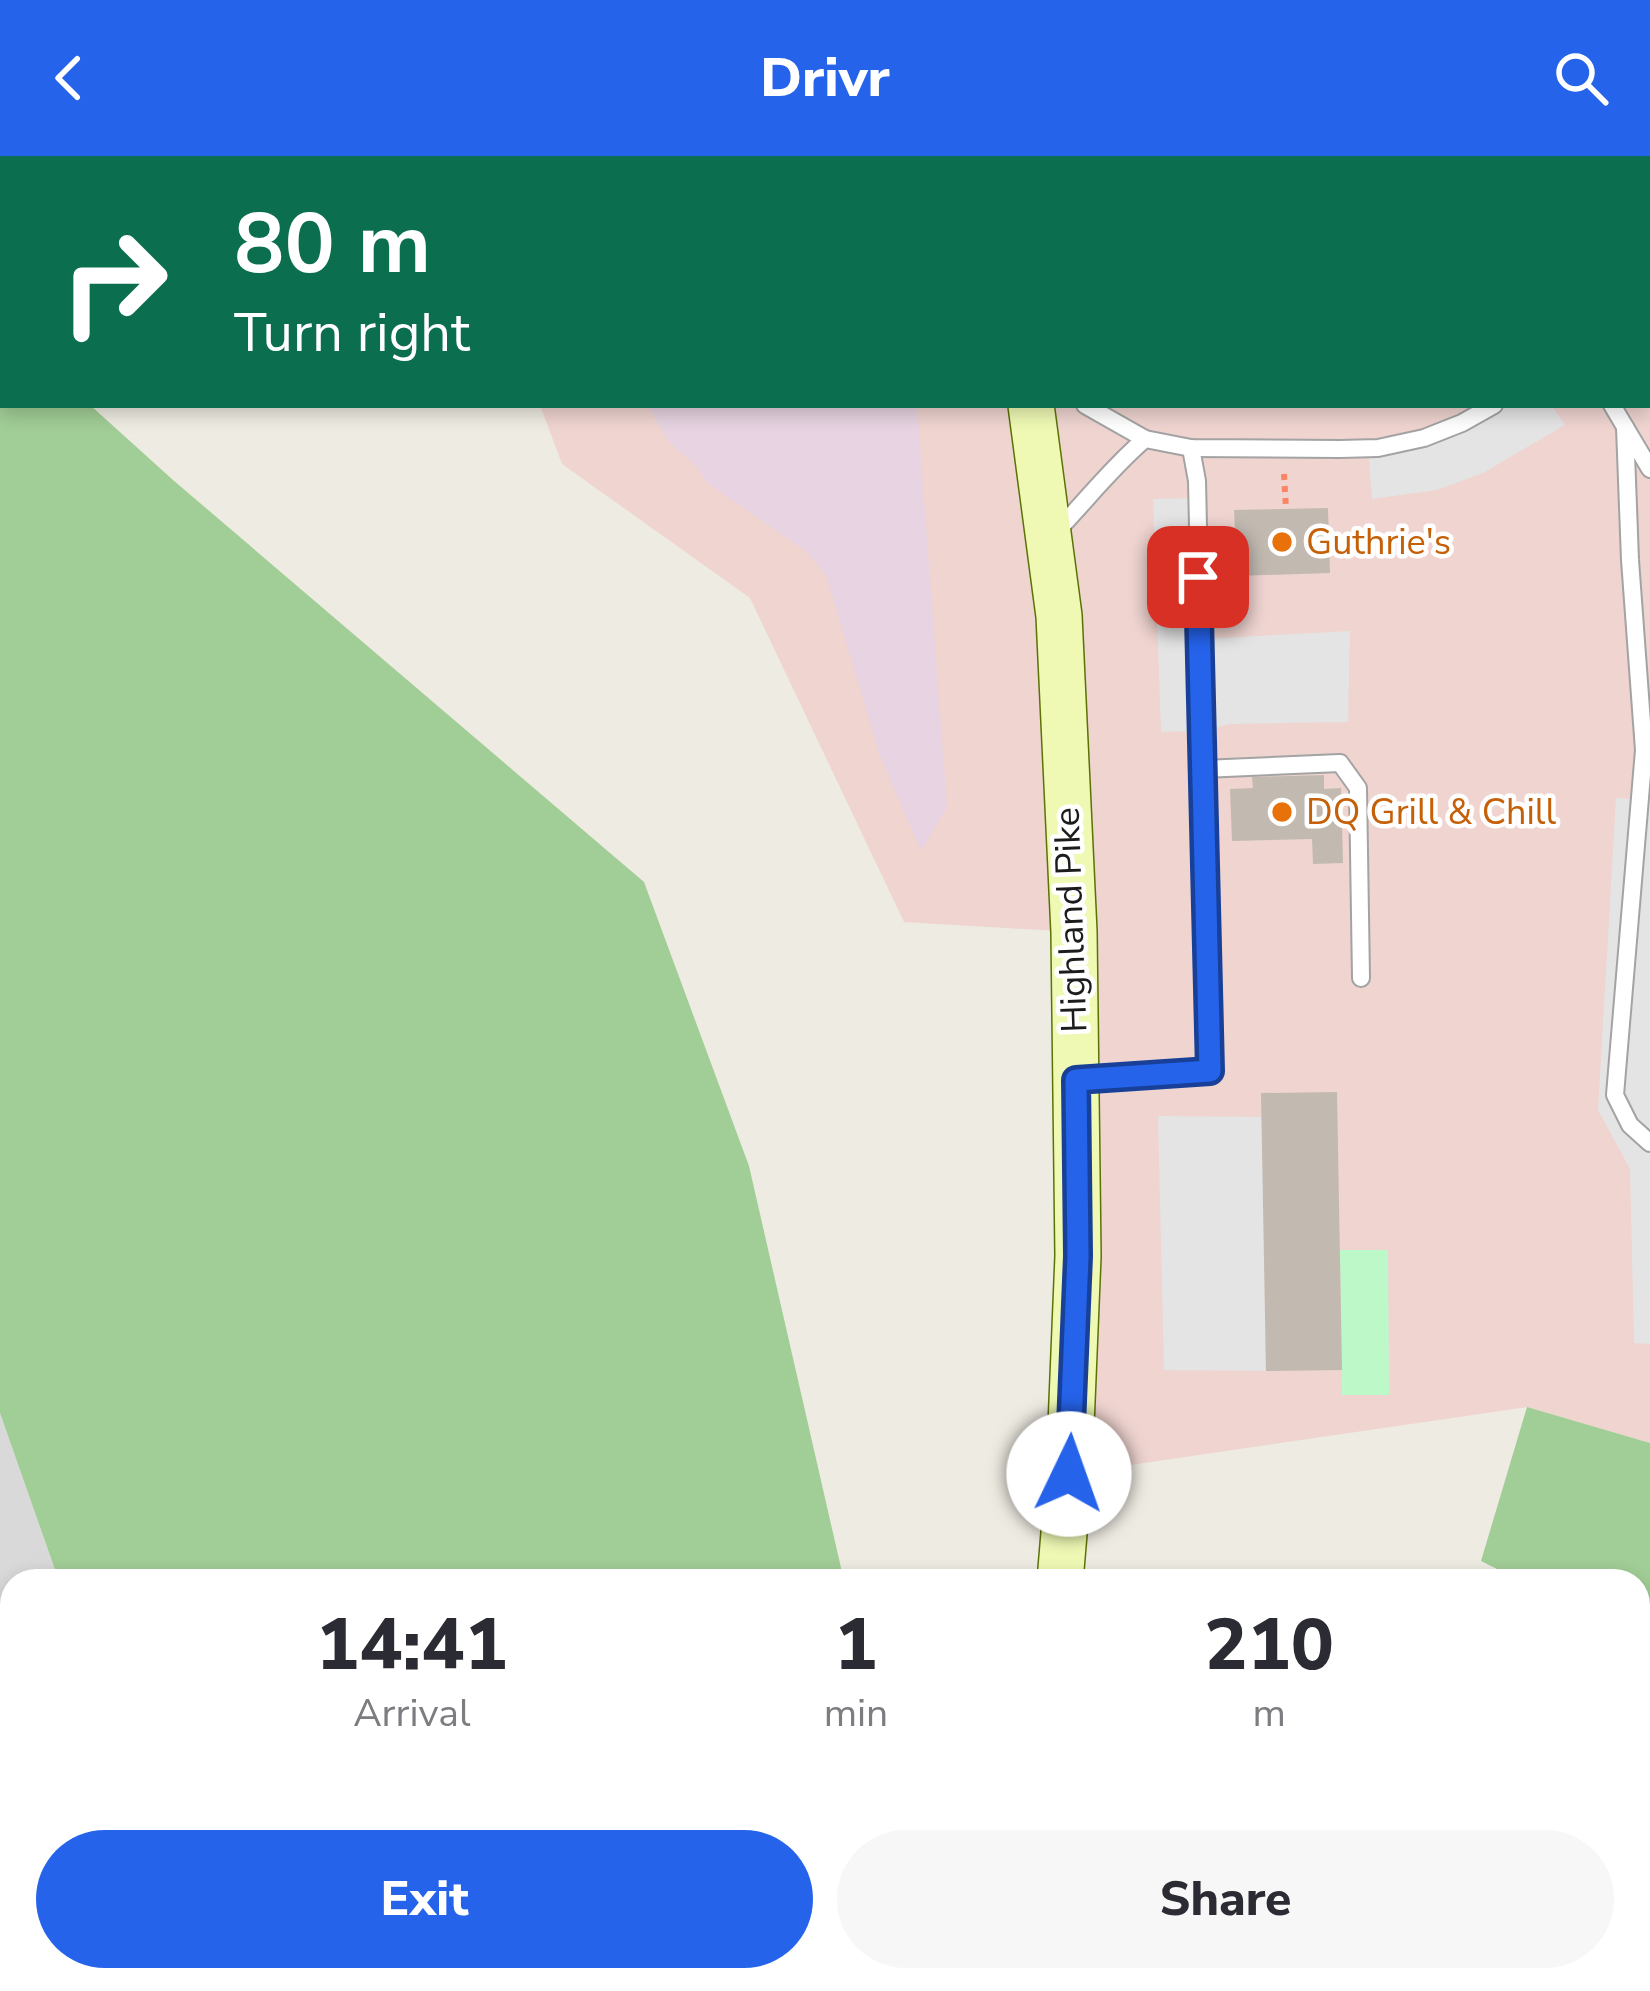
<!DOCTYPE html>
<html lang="en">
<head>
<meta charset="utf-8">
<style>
	body { margin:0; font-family:"Nunito Sans",sans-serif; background:#f7f7f7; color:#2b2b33; height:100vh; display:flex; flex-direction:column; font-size:45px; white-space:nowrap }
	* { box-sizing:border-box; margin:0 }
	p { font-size:39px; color:#7c7c81 }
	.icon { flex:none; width:66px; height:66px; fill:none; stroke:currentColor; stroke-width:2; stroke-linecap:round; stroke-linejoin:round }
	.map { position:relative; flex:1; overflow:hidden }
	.sheet { position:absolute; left:0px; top:1413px; width:1650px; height:423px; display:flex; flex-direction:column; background:#fff; border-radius:36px 36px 0 0; box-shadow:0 6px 18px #0003 }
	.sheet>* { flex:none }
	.guide { position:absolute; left:0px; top:0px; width:1650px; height:252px; box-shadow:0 6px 18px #0003; background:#0b6e4f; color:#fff; overflow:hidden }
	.pin { position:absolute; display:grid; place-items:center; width:102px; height:102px; color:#fff; margin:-51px; border-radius:24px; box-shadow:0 6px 18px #0006 }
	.me { position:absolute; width:132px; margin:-66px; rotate:3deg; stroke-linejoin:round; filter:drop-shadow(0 0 9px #0008) }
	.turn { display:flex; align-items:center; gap:42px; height:252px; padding:0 36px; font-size:54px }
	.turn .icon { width:156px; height:156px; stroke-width:2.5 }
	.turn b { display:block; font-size:84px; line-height:102px }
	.eta { display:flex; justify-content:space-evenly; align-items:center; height:204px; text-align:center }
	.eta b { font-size:72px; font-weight:800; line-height:84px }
	.primary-button { display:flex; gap:24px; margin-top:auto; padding:24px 36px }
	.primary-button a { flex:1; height:138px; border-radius:72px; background:#2563eb; color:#fff; font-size:48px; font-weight:800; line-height:138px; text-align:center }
	.primary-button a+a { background:#f7f7f7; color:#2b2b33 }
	header { display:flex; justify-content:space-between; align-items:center; height:156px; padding:0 36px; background:#2563eb; color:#fff; font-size:54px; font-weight:800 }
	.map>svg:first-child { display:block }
	.residential { fill:#dad9d9 }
	.commercial { fill:#efd4d0 }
	.industrial { fill:#e7d3e1 }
	.forest { fill:#a1cd96 }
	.park { fill:#bdf9c8 }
	.parking { fill:#e4e4e4 }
	.building { fill:#c2bab1 }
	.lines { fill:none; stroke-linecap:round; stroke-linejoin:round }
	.lane-casing { stroke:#a3a3a3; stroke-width:20 }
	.secondary-casing { stroke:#5b7204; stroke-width:48 }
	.path { stroke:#fa8466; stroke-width:6; stroke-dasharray:6 6; stroke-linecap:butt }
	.lane { stroke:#fff; stroke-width:16 }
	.secondary { stroke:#eff9b4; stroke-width:45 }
	.route-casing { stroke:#184099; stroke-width:30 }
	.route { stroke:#2563eb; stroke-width:21 }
	.food-dot { fill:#e8710a; stroke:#fff; stroke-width:4.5 }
	.labels { text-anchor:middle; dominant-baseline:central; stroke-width:9; stroke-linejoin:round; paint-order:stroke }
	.food-label { font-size:36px; fill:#c56008; stroke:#fff; text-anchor:start }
	.street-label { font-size:36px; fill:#1c1c1c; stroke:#fff }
</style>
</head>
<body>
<header><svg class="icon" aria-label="back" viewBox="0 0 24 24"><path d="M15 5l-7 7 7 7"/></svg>Drivr<svg class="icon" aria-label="search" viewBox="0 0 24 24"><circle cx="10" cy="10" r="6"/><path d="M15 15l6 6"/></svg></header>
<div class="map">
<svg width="1650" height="1835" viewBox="0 0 1650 1835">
	<rect width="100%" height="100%" fill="#eeebe2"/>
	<path class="residential" d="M0 1257 59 1425H12V1533L0 1551Z"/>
	<path class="commercial" d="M449 0H1650V1287L1527 1251 1069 1318 1074 776 904 766 750 442 562 308 540 249H1647V3H450Z"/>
	<path class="industrial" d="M647 249H917L947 651 921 695 880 600 826 419 807 396 709 328 694 308 669 286Z"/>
	<g class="forest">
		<path d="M0 168 3 170V249H90L173 324 644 726 749 1010 844 1425H59L0 1257Z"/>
		<path d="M1527 1251 1650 1287V1491L1638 1485V1425H1521L1481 1405Z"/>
		<path d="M12 1533V1824H818V1835H0V1551Z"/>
		<path d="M1650 1788V1835H1518L1549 1824H1638V1792Z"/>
	</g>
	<path class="park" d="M1340 1094H1388L1389 1239H1342Z"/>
	<g class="parking">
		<path d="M1494 249H1551L1565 269 1483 317 1437 334 1372 343 1368 292H1378Z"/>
		<path d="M1197 342 1200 483 1350 475 1348 566 1229 568 1202 575 1161 576 1153 343Z"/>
		<path d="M1616 642 1650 644V1188L1634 1187 1630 1013 1598 954Z"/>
		<path d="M1158 960 1262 961 1266 1215 1164 1214Z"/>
	</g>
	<g class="building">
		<path d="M1328 352 1330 417 1237 420 1234 354Z"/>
		<path d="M1324 619V633L1341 632 1343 707 1313 708 1312 683 1232 685 1230 633 1253 632 1252 621Z"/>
		<path d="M1337 936 1342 1214 1266 1215 1261 937Z"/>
	</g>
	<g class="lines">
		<g class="lane-casing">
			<g id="lane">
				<path d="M1330 0V3"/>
				<path d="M1449 0 1451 3"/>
				<path d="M1577 0 1579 3"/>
				<path d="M1647 113 1650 118"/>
				<path d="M1085 249 1145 283 1191 292 1340 293 1378 292 1424 282 1462 267 1494 249"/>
				<path d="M1612 249 1650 313"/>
				<path d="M1625 271 1630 404 1644 594 1615 939 1630 969 1650 987"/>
				<path d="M1055 377C1085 346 1111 312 1145 283"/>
				<path d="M1203 613 1340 607 1358 632 1361 822"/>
				<path d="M1077 924 1210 915 1197 325 1191 292"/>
			</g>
		</g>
		<g class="secondary-casing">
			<g id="secondary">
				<path d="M994 0V3"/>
				<path d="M1031 249 1059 460 1074 776 1078 1100 1069 1318 1060 1425"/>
				<path d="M1026 1835 1027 1824"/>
			</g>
		</g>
		<g class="path">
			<path d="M1284 318 1286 353"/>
			<path d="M1244 420 1245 436"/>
		</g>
		<use href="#lane" class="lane"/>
		<use href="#secondary" class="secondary"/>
	</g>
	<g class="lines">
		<g class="route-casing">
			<path id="route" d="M1069 1318 1078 1100 1076 924 1210 915 1198 421"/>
		</g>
		<use href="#route" class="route"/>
	</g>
	<g class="food-dot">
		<circle cx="1282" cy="386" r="12"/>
		<circle cx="1282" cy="656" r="12"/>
	</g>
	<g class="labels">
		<g class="food-label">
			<text x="1306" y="386">Guthrie's</text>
			<text x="1306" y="656">DQ Grill &amp; Chill</text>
		</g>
		<g class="street-label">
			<text transform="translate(1071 764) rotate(-92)">Highland Pike</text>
		</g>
	</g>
</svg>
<div class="pin" style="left:1198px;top:421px;background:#d93025"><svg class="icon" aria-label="arrive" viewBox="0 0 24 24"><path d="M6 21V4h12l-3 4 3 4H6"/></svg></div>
<svg class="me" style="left:1069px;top:1318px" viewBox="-20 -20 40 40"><circle r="19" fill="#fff"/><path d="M0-13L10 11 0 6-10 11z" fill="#2563eb"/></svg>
<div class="guide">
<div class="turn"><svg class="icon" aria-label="right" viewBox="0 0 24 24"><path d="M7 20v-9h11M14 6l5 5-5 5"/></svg><div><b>80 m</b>Turn right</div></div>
</div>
<section class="sheet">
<div class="eta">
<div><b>14:41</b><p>Arrival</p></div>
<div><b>1</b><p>min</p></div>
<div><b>210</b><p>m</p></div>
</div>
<div class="primary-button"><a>Exit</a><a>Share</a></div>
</section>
</div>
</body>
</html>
